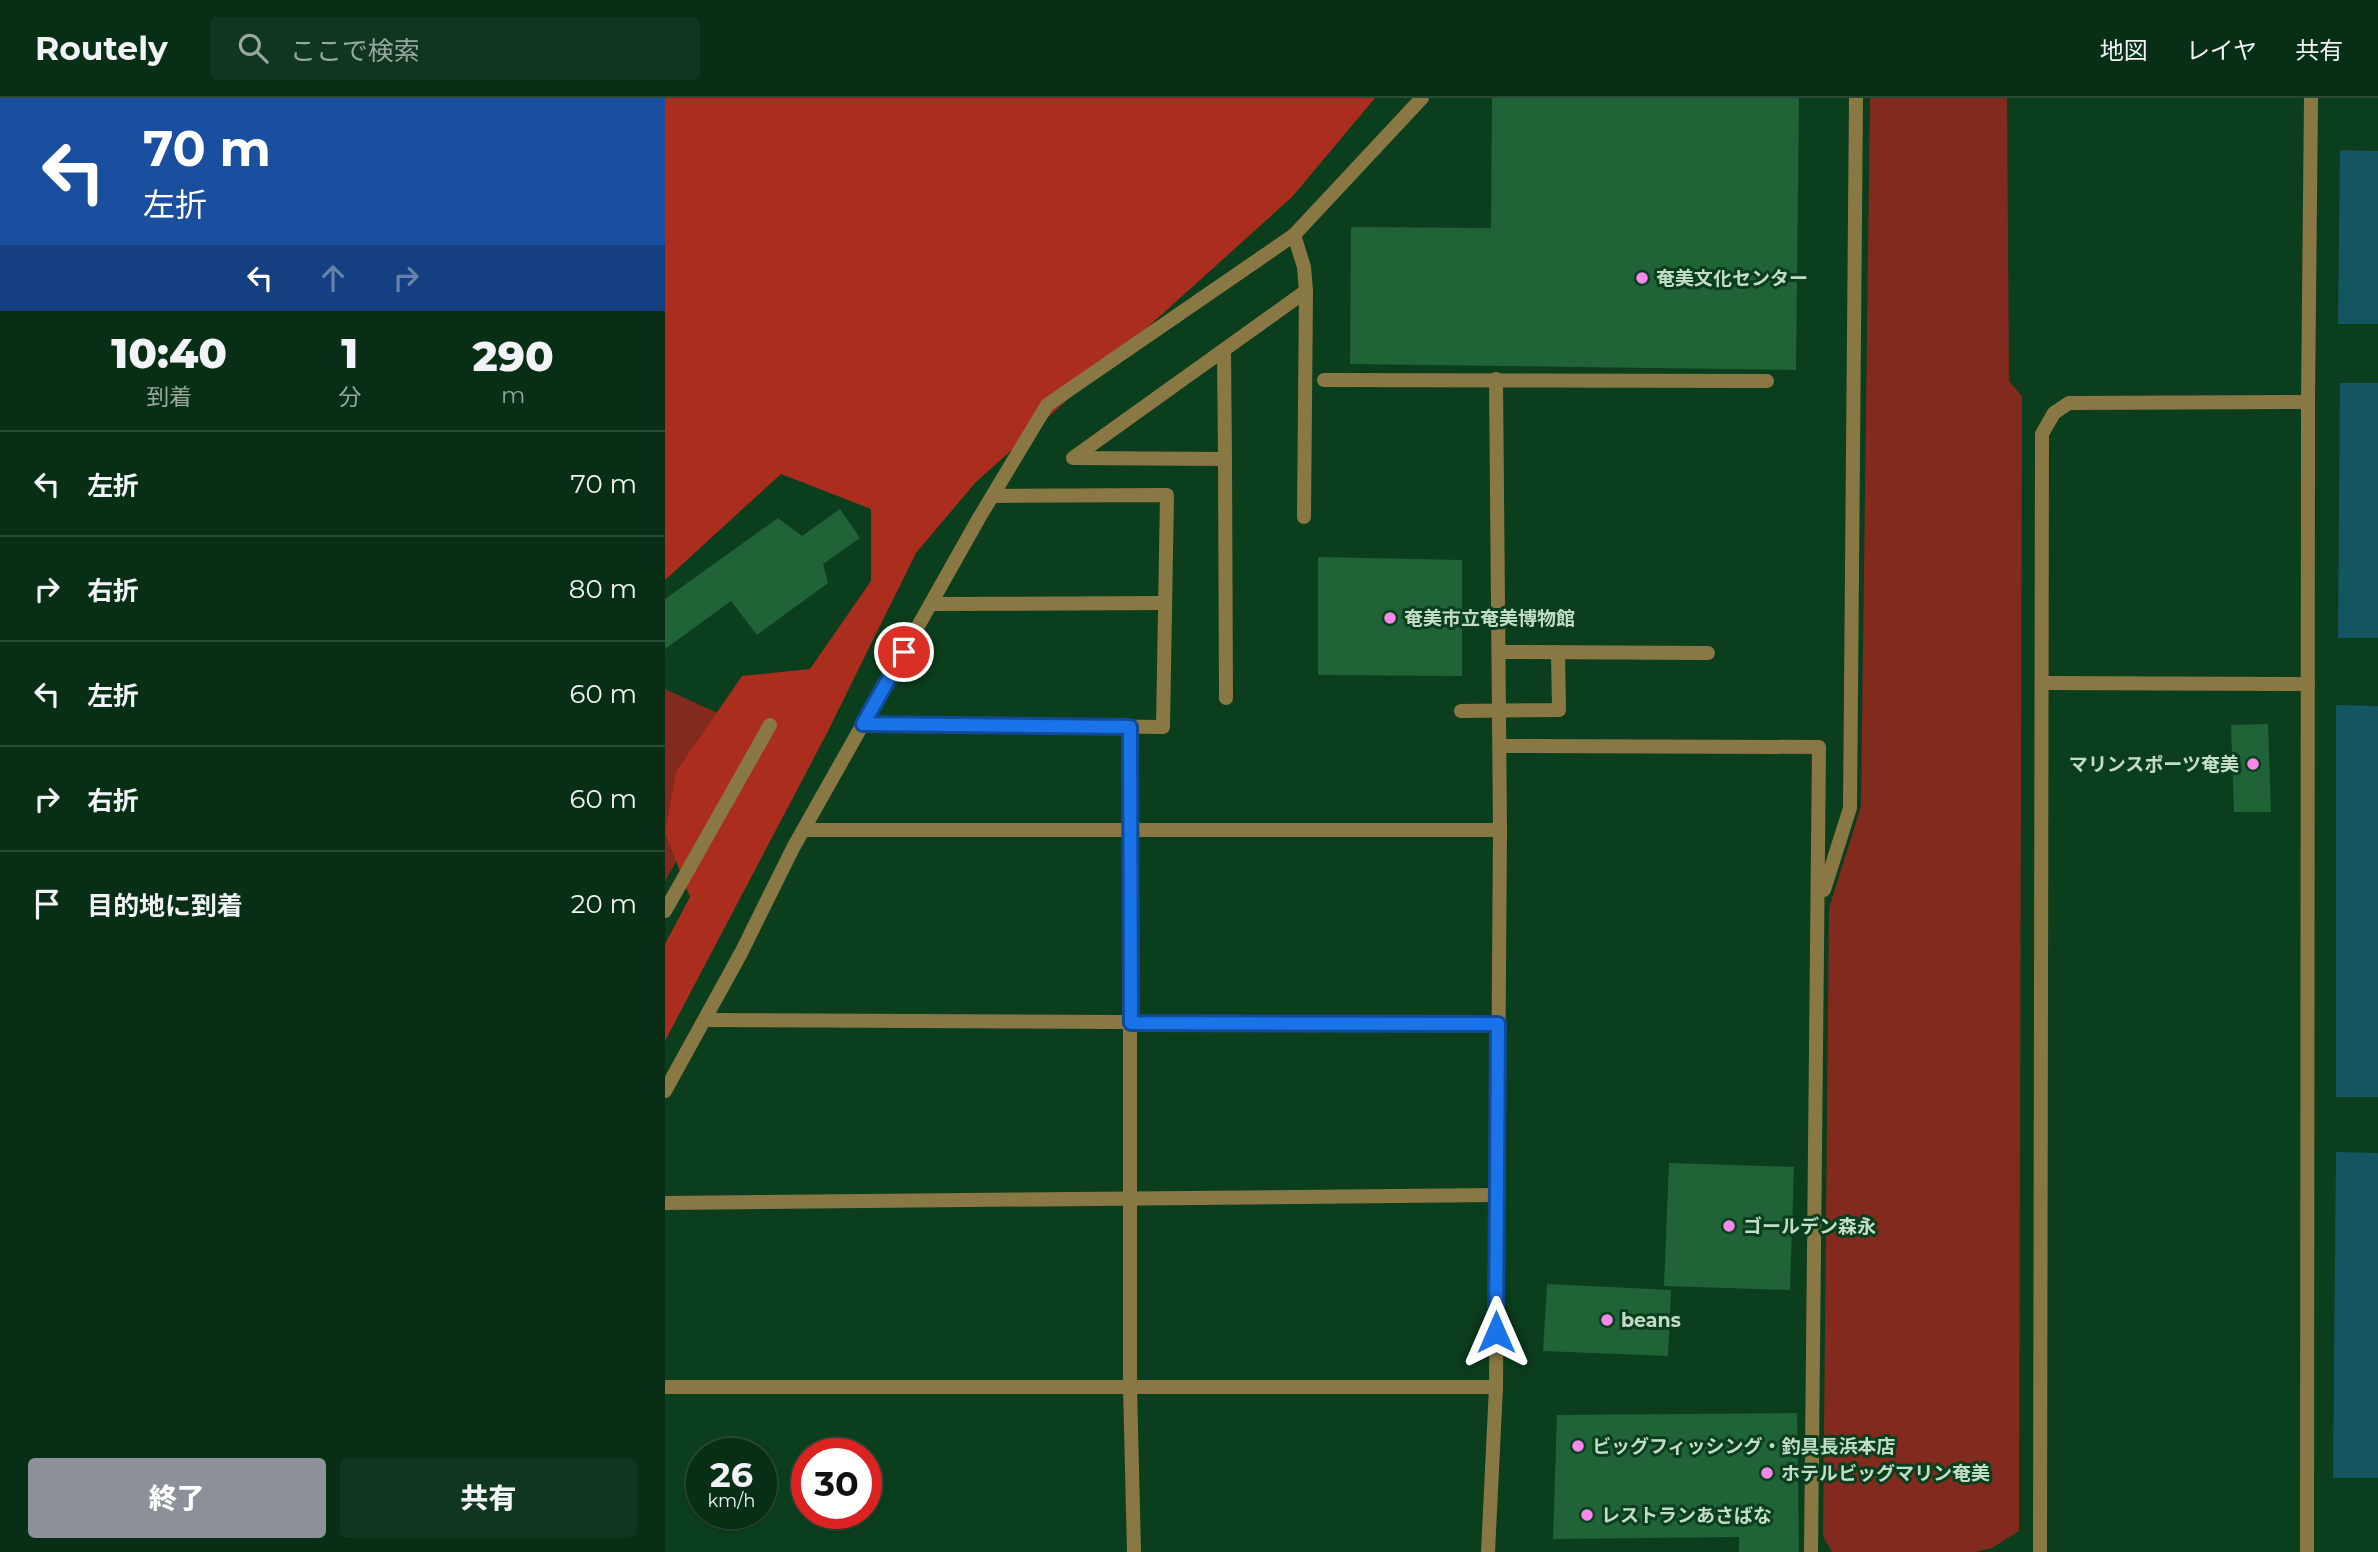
<!DOCTYPE html>
<html lang="ja">
<head>
<meta charset="utf-8">
<style>
	body { margin:0; font-family:Montserrat,"Noto Sans JP",sans-serif; background:#11361f; color:#f1f3f6; height:100vh; display:flex; flex-direction:column; font-size:26px; white-space:nowrap }
	* { box-sizing:border-box; margin:0 }
	p { font-size:23px; color:#98a8a1 }
	.icon { flex:none; width:38px; height:38px; fill:none; stroke:currentColor; stroke-width:2; stroke-linecap:round; stroke-linejoin:round }
	.map { position:relative; flex:1; overflow:hidden }
	.sheet { display:flex; flex-direction:column; background:#082e16; width:665px }
	.sheet>* { flex:none }
	.banner { background:#1a4fa0; color:#fff; overflow:hidden }
	.speed { position:absolute; left:21px; top:1340px; display:flex; gap:14px; font-size:35px; font-weight:700; text-align:center }
	.speed>* { display:grid; place-content:center; width:91px; height:91px; border-radius:50%; background:#082e16; box-shadow:0 2px 5px #0004,0 0 0 2px #294a35; line-height:1 }
	.speed small { font-size:18px; font-weight:400 }
	.speed .limit { border:10px solid #d22; background:#fff; color:#111 }
	.pin { position:absolute; display:grid; place-items:center; width:60px; height:60px; color:#fff; margin:-30px; border:4px solid #fff; border-radius:50%; box-shadow:0 2px 7px #0007 }
	.me { position:absolute; width:77px; margin:-38px; rotate:0deg; stroke-linejoin:round; filter:drop-shadow(0 0 5px #0008) }
	.turn { display:flex; align-items:center; gap:24px; height:147px; padding:0 28px; font-size:32px }
	.turn .icon { width:91px; height:91px; stroke-width:2.5 }
	.turn b { display:block; font-size:49px; line-height:60px }
	.lanes { display:flex; align-items:center; height:66px; padding:0 28px; background:#0003; justify-content:center; gap:35px; direction:ltr }
	.lanes .off { opacity:.35 }
	.eta { display:flex; justify-content:space-evenly; align-items:center; height:119px; text-align:center }
	.eta b { font-size:42px; font-weight:800; line-height:49px }
	.button { display:flex; gap:14px; margin-top:auto; padding:14px 28px }
	.button a { flex:1; height:80px; border-radius:7px; background:#8c9099; color:#fff; font-size:28px; font-weight:800; line-height:80px; text-align:center }
	.button a+a { background:#11361f; color:#f1f3f6 }
	ul { padding:0; list-style:none }
	li { display:flex; align-items:center; gap:21px; height:105px; padding:0 28px; border-top:2px solid #294a35 }
	li div { flex:1 }
	li b { display:block; font-size:26px }
	li em { font-style:normal }
	header { display:flex; align-items:center; gap:42px; box-sizing:border-box; height:98px; padding:0 35px; background:#082e16; border-bottom:2px solid #294a35 }
	header strong { font-size:33px }
	nav { display:flex; gap:38px; margin-inline-start:auto; font-size:24px }
	.search { width:490px; height:63px; background:#11361f; display:flex; align-items:center; gap:18px; box-sizing:border-box; padding:0 24px; border-radius:7px; color:#98a8a1; font-size:26px }
	main { display:flex; flex:1; min-height:0 }
	.map>svg:first-child { display:block }
	.green { fill:#822a1d }
	.forest { fill:#aa2d1d }
	.water { fill:#135661 }
	.building { fill:#206336 }
	.lines { fill:none; stroke-linecap:round; stroke-linejoin:round }
	.lane { stroke:#8a7844; stroke-width:14 }
	.street { stroke:#8a7844; stroke-width:14 }
	.route-casing { stroke:#114b97; stroke-width:18 }
	.route { stroke:#1a73e8; stroke-width:12 }
	.poi-dot { fill:#f788ec; stroke:#0b3e1d; stroke-width:2.5 }
	.labels { text-anchor:middle; dominant-baseline:central; stroke-width:6; stroke-linejoin:round; paint-order:stroke }
	.poi-label { font-size:19px; font-weight:bold; fill:#c3dcc8; stroke:#0b3e1d; text-anchor:start }
</style>
</head>
<body>
<header>
<strong>Routely</strong>
<div class="search"><svg class="icon" aria-label="search" viewBox="0 0 24 24"><circle cx="10" cy="10" r="6"/><path d="M15 15l6 6"/></svg>ここで検索</div>
<nav><a>地図</a><a>レイヤ</a><a>共有</a></nav>
</header>
<main>
<section class="sheet">
<div class="banner">
<div class="turn"><svg class="icon" aria-label="left" viewBox="0 0 24 24"><path d="M17 20v-9H6M10 6l-5 5 5 5"/></svg><div><b>70 m</b>左折</div></div>
<div class="lanes"><svg class="icon" aria-label="left" viewBox="0 0 24 24"><path d="M17 20v-9H6M10 6l-5 5 5 5"/></svg><svg class="icon off" aria-label="ahead" viewBox="0 0 24 24"><path d="M12 20V5M6 11l6-6 6 6"/></svg><svg class="icon off" aria-label="right" viewBox="0 0 24 24"><path d="M7 20v-9h11M14 6l5 5-5 5"/></svg></div>
</div>
<div class="eta">
<div><b>10:40</b><p>到着</p></div>
<div><b>1</b><p>分</p></div>
<div><b>290</b><p>m</p></div>
</div>
<ul>
<li><svg class="icon" aria-label="left" viewBox="0 0 24 24"><path d="M17 20v-9H6M10 6l-5 5 5 5"/></svg><div><b>左折</b></div><em>70 m</em></li>
<li><svg class="icon" aria-label="right" viewBox="0 0 24 24"><path d="M7 20v-9h11M14 6l5 5-5 5"/></svg><div><b>右折</b></div><em>80 m</em></li>
<li><svg class="icon" aria-label="left" viewBox="0 0 24 24"><path d="M17 20v-9H6M10 6l-5 5 5 5"/></svg><div><b>左折</b></div><em>60 m</em></li>
<li><svg class="icon" aria-label="right" viewBox="0 0 24 24"><path d="M7 20v-9h11M14 6l5 5-5 5"/></svg><div><b>右折</b></div><em>60 m</em></li>
<li><svg class="icon" aria-label="arrive" viewBox="0 0 24 24"><path d="M6 21V4h12l-3 4 3 4H6"/></svg><div><b>目的地に到着</b></div><em>20 m</em></li>
</ul>
<div class="button"><a>終了</a><a>共有</a></div>
</section>
<div class="map">
<svg width="1713" height="1454" viewBox="0 0 1713 1454">
	<rect width="100%" height="100%" fill="#0b3e1d"/>
	<g class="green">
		<path d="M1205 0H1342L1344 283 1357 298 1354 1433 1327 1450 1311 1454H1167L1158 1438 1164 810 1196 709Z"/>
		<path d="M0 591 88 631 0 783Z"/>
	</g>
	<path class="forest" d="M0 0H710L627 99 310 385 251 455 162 635 0 943V846L25 799 0 734 11 674 77 578 145 571 206 483V411L116 376 0 482Z"/>
	<g class="water">
		<path d="M1675 52 1713 53V226H1673Z"/>
		<path d="M1675 285H1713V540H1673Z"/>
		<path d="M1671 607 1713 608V999H1671Z"/>
		<path d="M1671 1054 1713 1055V1380H1668Z"/>
	</g>
	<g class="building">
		<path d="M827 0H1134L1131 272 685 266 686 129 826 130Z"/>
		<path d="M175 411 195 440 158 466 163 485 92 537 66 503 0 551V501L113 420 137 438Z"/>
		<path d="M653 459 797 462V578L653 577Z"/>
		<path d="M1603 626 1606 714H1569L1566 627Z"/>
		<path d="M1004 1065 1129 1069 1125 1192 999 1188Z"/>
		<path d="M882 1186 1006 1192 1003 1258 878 1253Z"/>
		<path d="M1132 1315 1134 1454H1074V1439L888 1441 892 1317Z"/>
	</g>
	<g class="lines">
		<g class="lane">
			<path d="M629 137 639 169 641 193 639 419"/>
			<path d="M559 252 560 361"/>
			<path d="M1378 585 1643 586"/>
			<path d="M561 600 560 361 408 360 641 193"/>
			<path d="M1375 1454 1377 336 1389 315 1404 305 1643 304 1646 0"/>
			<path d="M1642 1454 1643 304"/>
		</g>
		<g class="street">
			<path d="M659 282 1102 283"/>
			<path d="M266 506 500 505"/>
			<path d="M836 554 1043 555"/>
			<path d="M796 613 894 612 893 554"/>
			<path d="M198 626 498 629 502 397 329 398"/>
			<path d="M465 629V1288L469 1454"/>
			<path d="M836 648 1154 649 1146 1454"/>
			<path d="M139 732H835"/>
			<path d="M1159 792 1185 710 1191 0"/>
			<path d="M0 813 105 627"/>
			<path d="M40 922 833 926"/>
			<path d="M0 993 76 855 128 750 314 420 382 307 629 137 757 0"/>
			<path d="M0 1105 832 1097"/>
			<path d="M0 1289H831"/>
			<path d="M823 1454 831 1289 835 732 831 281"/>
		</g>
	</g>
	<g class="lines">
		<g class="route-casing">
			<path id="route" d="M239 554 198 626 465 629 466 925 833 926 831 1234"/>
		</g>
		<use href="#route" class="route"/>
	</g>
	<g class="poi-dot">
		<circle cx="977" cy="180" r="7"/>
		<circle cx="725" cy="520" r="7"/>
		<circle cx="1588" cy="666" r="7"/>
		<circle cx="1064" cy="1128" r="7"/>
		<circle cx="942" cy="1222" r="7"/>
		<circle cx="913" cy="1348" r="7"/>
		<circle cx="1102" cy="1375" r="7"/>
		<circle cx="922" cy="1417" r="7"/>
	</g>
	<g class="labels">
		<g class="poi-label">
			<text x="991" y="180">奄美文化センター</text>
			<text x="739" y="520">奄美市立奄美博物館</text>
			<text x="1574" y="666" text-anchor="end">マリンスポーツ奄美</text>
			<text x="1078" y="1128">ゴールデン森永</text>
			<text x="956" y="1222">beans</text>
			<text x="927" y="1348">ビッグフィッシング・釣具長浜本店</text>
			<text x="1116" y="1375">ホテルビッグマリン奄美</text>
			<text x="936" y="1417">レストランあさばな</text>
		</g>
	</g>
</svg>
<div class="speed"><div>26<small>km/h</small></div><div class="limit">30</div></div>
<div class="pin" style="left:239px;top:554px;background:#d93025"><svg class="icon" aria-label="arrive" viewBox="0 0 24 24"><path d="M6 21V4h12l-3 4 3 4H6"/></svg></div>
<svg class="me" style="left:831px;top:1234px" viewBox="-20 -20 40 40"><path d="M0-17L14 15 0 8-14 15z" fill="#1a73e8" stroke="#fff" stroke-width="4"/></svg>
</div>
</main>
</body>
</html>
